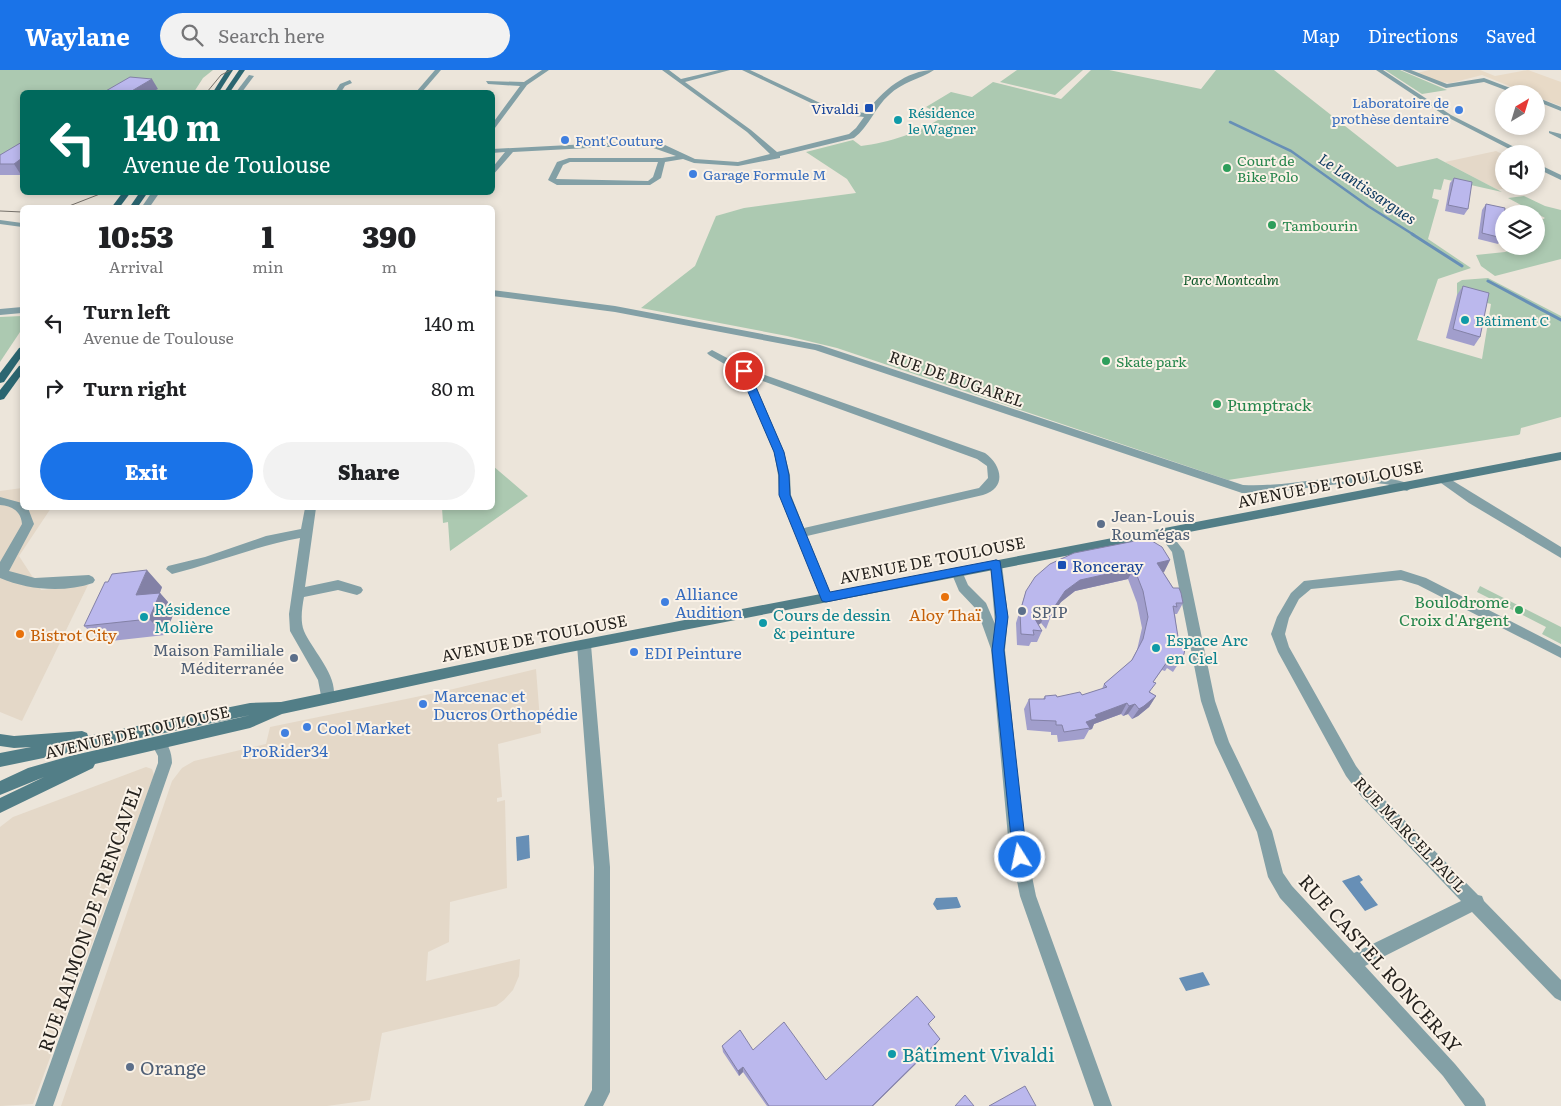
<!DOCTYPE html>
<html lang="en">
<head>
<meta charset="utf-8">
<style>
	body { margin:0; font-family:Literata,serif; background:#f2f2f2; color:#202124; height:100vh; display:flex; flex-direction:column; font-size:19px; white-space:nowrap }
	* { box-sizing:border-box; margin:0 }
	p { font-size:16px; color:#757577 }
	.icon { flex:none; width:28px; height:28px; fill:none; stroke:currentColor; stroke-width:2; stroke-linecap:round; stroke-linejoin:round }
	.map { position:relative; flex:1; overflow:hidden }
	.drawer { position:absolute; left:20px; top:135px; width:475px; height:305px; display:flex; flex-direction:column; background:#fff; border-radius:8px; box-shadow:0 2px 8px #0003 }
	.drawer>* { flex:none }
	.banner { position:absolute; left:20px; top:20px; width:475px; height:105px; border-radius:8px; box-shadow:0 2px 8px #0003; background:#00695c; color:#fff; overflow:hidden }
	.needle { width:32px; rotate:38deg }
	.fabs { position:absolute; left:1495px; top:15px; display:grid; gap:10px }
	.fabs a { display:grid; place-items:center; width:50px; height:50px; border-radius:50%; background:#fff; box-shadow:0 2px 8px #0003; font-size:25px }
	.pin { position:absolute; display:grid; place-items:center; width:42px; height:42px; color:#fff; margin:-21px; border:2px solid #fff; border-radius:50%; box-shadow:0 1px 5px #0007 }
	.me { position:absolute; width:55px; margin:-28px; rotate:350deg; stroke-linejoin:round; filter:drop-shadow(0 0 4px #0008) }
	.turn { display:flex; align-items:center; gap:18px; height:105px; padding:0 20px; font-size:22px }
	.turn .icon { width:65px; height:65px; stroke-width:2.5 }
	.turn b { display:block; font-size:35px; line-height:42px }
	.eta { display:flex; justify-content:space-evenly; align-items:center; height:85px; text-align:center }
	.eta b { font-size:30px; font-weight:800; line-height:35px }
	.button { display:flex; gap:10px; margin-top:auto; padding:10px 20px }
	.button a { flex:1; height:58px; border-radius:30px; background:#1a73e8; color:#fff; font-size:20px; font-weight:800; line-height:58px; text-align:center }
	.button a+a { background:#f2f2f2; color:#202124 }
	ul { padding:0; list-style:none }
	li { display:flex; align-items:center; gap:15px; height:65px; padding:0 20px }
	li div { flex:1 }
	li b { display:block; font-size:19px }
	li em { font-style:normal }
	header { display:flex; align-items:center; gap:30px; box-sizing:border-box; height:70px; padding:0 25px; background:#1a73e8; color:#fff }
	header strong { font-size:24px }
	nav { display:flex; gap:28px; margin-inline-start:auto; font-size:18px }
	.search { width:350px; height:45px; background:#f2f2f2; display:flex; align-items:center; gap:12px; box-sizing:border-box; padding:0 18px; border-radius:28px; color:#757577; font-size:19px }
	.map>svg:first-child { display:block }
	.built { fill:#e4d8c8 }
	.education { fill:#e8dac7 }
	.green { fill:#acc9b1 }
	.water { fill:#678fb6 }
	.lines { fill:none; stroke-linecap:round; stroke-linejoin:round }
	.stream-far1 { stroke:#678fb6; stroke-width:2.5 }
	.stream { stroke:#678fb6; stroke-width:3 }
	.minor { fill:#83a0a6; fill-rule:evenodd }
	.secondary { fill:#527e87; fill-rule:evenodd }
	.primary { fill:#2b6671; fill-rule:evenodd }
	.tram { stroke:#76716a; stroke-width:1 }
	.wall { fill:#a19ecc }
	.shaded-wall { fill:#8381a6 }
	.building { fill:#bbb8ed; stroke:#8381a6 }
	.route { fill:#1a73e8; stroke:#114b97 }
	.transit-dot { fill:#1a4fb4; stroke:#faf2e7; stroke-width:2 }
	.shop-dot { fill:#3f7fe0; stroke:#faf2e7; stroke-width:2 }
	.culture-dot { fill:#0f9aa8; stroke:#faf2e7; stroke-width:2 }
	.leisure-dot { fill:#2e9e5b; stroke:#faf2e7; stroke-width:2 }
	.service-dot { fill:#5c6f8a; stroke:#faf2e7; stroke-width:2 }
	.food-dot { fill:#e8710a; stroke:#faf2e7; stroke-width:2 }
	.labels { text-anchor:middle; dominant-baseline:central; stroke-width:4; stroke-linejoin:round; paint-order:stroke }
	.far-shop-label { font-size:14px; fill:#366cbe; stroke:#faf2e7; text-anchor:start }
	.far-transit-label { font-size:14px; fill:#164399; stroke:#faf2e7; text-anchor:end }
	.far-culture-label { font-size:14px; fill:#0d838f; stroke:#faf2e7; text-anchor:start }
	.far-leisure-label { font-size:14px; fill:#27864d; stroke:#faf2e7; text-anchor:start }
	.far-park-label { font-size:14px; font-style:italic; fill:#0c5728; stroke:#faf2e7 }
	.far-water-label { font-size:15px; font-style:italic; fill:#0b385f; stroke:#faf2e7 }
	.street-label { font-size:16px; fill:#25221e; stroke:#faf2e7 }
	.leisure-label { font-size:16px; fill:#27864d; stroke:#faf2e7; text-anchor:start }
	.service-label { font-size:16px; fill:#4e5e75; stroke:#faf2e7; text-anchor:start }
	.transit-label { font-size:16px; fill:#164399; stroke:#faf2e7; text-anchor:start }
	.shop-label { font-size:16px; fill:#366cbe; stroke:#faf2e7; text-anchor:start }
	.culture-label { font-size:16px; fill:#0d838f; stroke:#faf2e7; text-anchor:start }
	.food-label { font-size:16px; fill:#c56008; stroke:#faf2e7 }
	.near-street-label { font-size:19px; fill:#25221e; stroke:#faf2e7 }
	.near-culture-label { font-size:19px; fill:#0d838f; stroke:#faf2e7; text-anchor:start }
	.near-service-label { font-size:19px; fill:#4e5e75; stroke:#faf2e7; text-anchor:start }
</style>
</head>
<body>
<header>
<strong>Waylane</strong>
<div class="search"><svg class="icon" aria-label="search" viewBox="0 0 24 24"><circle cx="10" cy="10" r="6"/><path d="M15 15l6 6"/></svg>Search here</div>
<nav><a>Map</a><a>Directions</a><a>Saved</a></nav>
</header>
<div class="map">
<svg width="1561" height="1036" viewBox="0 0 1561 1036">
	<rect width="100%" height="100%" fill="#ece5da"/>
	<g class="built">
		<path d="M1496 81 1504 85V116H1512L1498 120 1445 92Z"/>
		<path d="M22 418V438H51L19 486 41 520 88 515 22 651 0 642V421Z"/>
		<path d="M536 599 541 663 498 674 502 727 497 728V732L505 730 507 818 450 832 449 872 428 882 426 911 520 889 519 906 513 920 504 930 496 936 382 963 370 1030 327 1036H61L172 711 182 698 194 691 266 674 270 657 445 621Z"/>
		<path d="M146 697 152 699 154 705 33 1034 0 1036V757L13 747Z"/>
	</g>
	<path class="education" d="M1429 0H1480L1495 6 1528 0 1561 12V36L1536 27V24H1529L1482 5 1451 13 1439 12 1417 3Z"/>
	<g class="green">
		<path d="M0 0H213L203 8 194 22H22V105H0Z"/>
		<path d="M1017 0H1083L1055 25 1000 12Z"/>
		<path d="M1091 0H1109L1201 19 1216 0H1274L1397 97 1437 88 1502 122 1444 109 1441 120 1434 119 1432 128 1439 130 1428 169 1471 198 1438 209 1417 270 1482 289 1491 234 1457 225V213L1462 210 1488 208 1561 246V347L1521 358 1520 364 1518 365 1228 410 837 278 787 266 641 238 695 196 716 146 744 138 856 123 847 109 806 82 853 70 861 76C888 73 921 62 944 46L926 37 951 22 972 27 993 12 1061 29Z"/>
		<path d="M1385 0H1400L1447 20 1422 24Z"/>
		<path d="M1524 126 1545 136 1561 140V189L1495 206 1481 196 1476 185 1505 182 1519 176H1536V153L1545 148 1508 128Z"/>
		<path d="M22 246V259L0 292V247Z"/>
		<path d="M493 396 528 426 450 481 448 452 443 453 442 438H492Z"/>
		<path d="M1480 516 1561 557V574L1542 564 1546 557 1477 522Z"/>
	</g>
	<g class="water">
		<path d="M529 765 530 788 517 791 516 767Z"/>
		<path d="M1359 805 1363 810 1360 812 1378 835 1365 841 1342 811Z"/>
		<path d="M957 827 961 837 959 838 937 840 933 834 936 828Z"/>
		<path d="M1203 902 1210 915 1186 921 1179 908Z"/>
	</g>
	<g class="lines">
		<path class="stream-far1" d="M1230 52 1291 81 1368 136 1414 165"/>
		<g class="stream">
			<path d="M1412 164 1462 196"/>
			<path d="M1488 211 1561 250"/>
		</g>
		<g class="minor">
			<path d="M435 0H441L422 22H416Z"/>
			<path d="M542 0H549L527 15 492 62V54L520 16 488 14 486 11 524 12Z"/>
			<path d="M662 0H669L681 9 719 0H730L685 12 751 60 777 82 849 64 856 58 864 47 832 43 742 0H750L835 40 866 43C882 21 906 0 934 0 920 9 902 12 889 25 875 37 869 57 854 68L780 86V88L738 96 694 93 683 89 665 92 661 108 650 115H557L548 110 557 92 569 88H662L676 86 645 75 513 82 492 106V98L505 82 492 83V79L645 71 665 75 695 89 738 92 770 84 747 62ZM570 92H658L653 107 648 111 556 109 563 95Z"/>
			<path d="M1376 0H1383L1451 45 1528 84H1519L1447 47Z"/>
			<path d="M1402 0H1411L1447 14 1484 8 1526 24H1516L1484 12 1446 18Z"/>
			<path d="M249 5 254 6 242 22H236Z"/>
			<path d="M350 10 352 13 345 16 341 22H335L340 14Z"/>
			<path d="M1536 27 1561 37V41L1536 31Z"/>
			<path d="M1549 61 1561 64V69L1549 63Z"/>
			<path d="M1536 93 1561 105V110L1536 98Z"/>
			<path d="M152 122H160L149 138H141Z"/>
			<path d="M402 122H474L470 124H406Z"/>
			<path d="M0 150 22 153V157L0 154Z"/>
			<path d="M492 220 615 236 820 275 1243 415C1301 418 1354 395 1411 414L1413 417 1407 421C1400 419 1392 415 1385 414 1337 408 1290 425 1242 423L815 280 615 242 492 226Z"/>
			<path d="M22 237V243L0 245V239Z"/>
			<path d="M712 280 748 299 985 383C1002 395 1007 418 983 425L807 466 832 527 830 530H822L779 425 778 405 774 382 740 303 709 285 707 283ZM752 307 977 389 987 396 988 408 979 418 804 458 791 425 790 405 784 382Z"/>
			<path d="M1445 406 1561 477V488L1469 433 1441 413 1439 410 1441 407Z"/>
			<path d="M0 427 22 433V438H28L34 454 9 501 35 508 89 505 93 507 95 510 93 513C64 523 28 520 0 508V492L22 454C21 441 12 436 0 435Z"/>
			<path d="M305 438H316L305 517 338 510 361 517 363 520 361 523 357 525 338 520 304 527C302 538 300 551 304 561 312 580 342 610 332 631L327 633 322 631 318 610 290 561 289 544 300 468C256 476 215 493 172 504L166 499 168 496 205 487 266 466 301 459Z"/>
			<path d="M1163 458 1167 459 1184 481 1215 631 1229 672 1272 761 1283 803 1292 816 1354 883 1461 831 1361 726 1346 706 1278 582 1271 564 1277 547 1291 523 1304 511 1401 500 1426 508 1561 577V588L1418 515 1401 510 1311 519 1299 529 1289 548 1285 564 1289 577 1356 696 1371 716 1478 825 1482 826 1484 831 1561 910V931L1555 928 1472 842 1365 896 1455 994 1484 1029 1486 1036H1465L1443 1006 1280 828 1268 807 1257 762 1215 673 1201 631 1172 482 1157 462Z"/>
			<path d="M996 489 1002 494 1008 547 1005 580 1024 767 1036 826 1112 1036H1094L1020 826 1008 767 991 579 977 540 959 521 951 502 953 499H961L968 515 986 533 995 554 990 494Z"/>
			<path d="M584 570 589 571 591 575 610 797V1022L603 1036H584L592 1020 594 797 577 575 579 571Z"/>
			<path d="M158 667C168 670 172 683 172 693L53 1036H35L158 693V686L151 673 153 668Z"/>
		</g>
		<path class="secondary" d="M1561 382V390L565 583 282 644 250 658 95 694 93 698 0 743V728L44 707 0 725V711L28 698 70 686 251 645 0 697V683L31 677 14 678 0 676V664L14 666 82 661 87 663 88 666 250 633 281 632 565 573Z"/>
		<g class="primary">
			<path d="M227 0H233L219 22H213Z"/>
			<path d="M239 0H245L230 22H224Z"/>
			<path d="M123 122H131L119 138H111Z"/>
			<path d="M140 122H148L137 138H129Z"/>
			<path d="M22 277V286L4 312 0 313V303L19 278Z"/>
			<path d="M22 295V304L4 329 0 330V320L19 296Z"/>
		</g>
		<g class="tram">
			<path d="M207 22 221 5 231 0"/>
			<path d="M64 138 105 122"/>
			<path d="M0 141 22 142"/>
		</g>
	</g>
	<g class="wall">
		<path d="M22 72 21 105H0V85Z"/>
		<path d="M1454 108 1468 139 1464 145 1445 141 1450 113Z"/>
		<path d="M1486 134 1502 168 1498 174 1478 169 1482 140Z"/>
		<path d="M1463 216 1480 267 1474 276 1446 268 1457 225Z"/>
		<path d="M1170 490 1164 502H1163L1183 533 1177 544H1175L1180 591 1173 602 1167 598 1165 601 1162 600 1153 612 1150 622 1156 626 1149 637 1138 646 1132 649 1128 644 1123 646 1121 644 1094 654 1092 659 1089 660 1084 669 1058 672 1057 665H1051V662L1027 660 1024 639 1029 629H1043L1045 626 1057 627 1082 625 1102 619 1104 614 1131 591 1137 580 1142 558 1137 533 1128 509 1075 521 1061 532 1051 546 1046 559 1041 553 1038 555 1042 561 1037 572H1031L1029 576 1017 575 1016 553 1026 521Z"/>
		<path d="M162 517 160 523 175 540 165 565 102 572 84 556Z"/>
		<path d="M931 953 929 955 940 969 936 974 873 1036H767L743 1002 739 1006 723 982 722 976 753 980 826 1010Z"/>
	</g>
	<g class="shaded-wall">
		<path d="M152 9 158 19 152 22H130Z"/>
		<path d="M22 88V104L21 105 14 94Z"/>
		<path d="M1170 490 1164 502 1151 504 1157 493Z"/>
		<path d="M1134 498 1128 509 1075 521 1061 532 1050 547 1053 539 1065 521 1080 510Z"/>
		<path d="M147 500 162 517 159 525 160 523 175 540 165 565 149 549 136 525Z"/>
		<path d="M1046 542 1041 553 1030 561 1035 549Z"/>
		<path d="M1156 626 1149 637 1138 646 1132 649 1139 639Z"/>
		<path d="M1127 633 1121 644 1094 654 1092 659 1089 660 1090 658 1086 652 1095 645Z"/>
		<path d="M1135 634 1128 644 1123 646 1129 636Z"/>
		<path d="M940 969 936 974 873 1036H872Z"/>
		<path d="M743 997V1002L739 1006 738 1001Z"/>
	</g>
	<g class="building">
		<path d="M130 7 152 9 130 22H104Z"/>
		<path d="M22 72V88L14 94H0V85Z"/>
		<path d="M1454 108 1472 112 1468 139 1448 135Z"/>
		<path d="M1486 134 1505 138 1502 168 1482 163Z"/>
		<path d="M1463 216 1489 223 1480 267 1453 259Z"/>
		<path d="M1145 469 1152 471 1162 477 1170 490 1157 493 1173 518H1179L1181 523 1183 533H1176L1177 537 1173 536 1179 573 1186 574 1184 584 1180 591 1174 587 1172 591 1169 589 1153 612 1156 613 1149 622 1156 626 1144 636 1139 639 1135 634 1129 636 1127 633 1095 645 1097 648 1086 652 1090 658 1064 662 1062 655H1056V651L1031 650 1029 629H1045V626L1056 625 1057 627 1080 622 1082 625 1107 617 1104 614 1132 590 1143 569 1148 547 1143 521 1134 498 1080 510 1065 521 1053 539 1051 548 1046 542 1035 549 1042 561 1033 560 1034 565 1021 564 1020 542 1026 521 1035 507 1050 494 1074 483Z"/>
		<path d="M147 500 136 525 160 523 149 549 84 556 105 512H108L112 504Z"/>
		<path d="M917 926 935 947 928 954 940 969 872 1036H769L743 997 738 1001 722 976 740 960 753 980 784 952 826 1010Z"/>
		<path d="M1025 1016 1036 1036H989Z"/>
		<path d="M965 1025 974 1036H955Z"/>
	</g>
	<path class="route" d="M741 299 749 301 784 382 789 405 790 425 830 522 996 490 1000 491 1008 547 1004 580 1027 787 1025 792 1020 794 1015 792 1013 787 992 580 996 547 991 499 826 532 822 531 779 425V405L774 382 739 301Z"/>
	<g class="transit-dot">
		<rect x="864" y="33" width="10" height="10" rx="2.5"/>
		<rect x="1057" y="490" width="10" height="10" rx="2.5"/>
	</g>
	<g class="shop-dot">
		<circle cx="1459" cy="40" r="5"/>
		<circle cx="565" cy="70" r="5"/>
		<circle cx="693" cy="104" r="5"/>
		<circle cx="665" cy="532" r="5"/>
		<circle cx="634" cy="582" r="5"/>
		<circle cx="423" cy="634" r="5"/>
		<circle cx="307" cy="657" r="5"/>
		<circle cx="285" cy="663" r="5"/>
	</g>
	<g class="culture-dot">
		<circle cx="898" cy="50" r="5"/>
		<circle cx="1465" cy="250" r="5"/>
		<circle cx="144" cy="547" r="5"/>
		<circle cx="763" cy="553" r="5"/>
		<circle cx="1156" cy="578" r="5"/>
		<circle cx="892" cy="984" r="5"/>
	</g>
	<g class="leisure-dot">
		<circle cx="1227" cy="98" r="5"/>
		<circle cx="1272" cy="155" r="5"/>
		<circle cx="1106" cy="291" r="5"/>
		<circle cx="1217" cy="334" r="5"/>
		<circle cx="1519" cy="540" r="5"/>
	</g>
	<g class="service-dot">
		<circle cx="1101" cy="454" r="5"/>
		<circle cx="1022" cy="541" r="5"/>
		<circle cx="294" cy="588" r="5"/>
		<circle cx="130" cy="997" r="5"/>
	</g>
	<g class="food-dot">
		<circle cx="945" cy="527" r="5"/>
		<circle cx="20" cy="564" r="5"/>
	</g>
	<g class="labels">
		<g class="far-shop-label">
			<text x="1449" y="32" text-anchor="end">Laboratoire de<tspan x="1449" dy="16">prothèse dentaire</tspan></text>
			<text x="575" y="70">Font'Couture</text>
			<text x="703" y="104">Garage Formule M</text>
		</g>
		<g class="far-transit-label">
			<text x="859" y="38">Vivaldi</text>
		</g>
		<g class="far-culture-label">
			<text x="908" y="42">Résidence<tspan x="908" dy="16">le Wagner</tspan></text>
			<text x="1475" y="250">Bâtiment C</text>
		</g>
		<g class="far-leisure-label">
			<text x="1237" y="90">Court de<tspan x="1237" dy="16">Bike Polo</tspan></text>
			<text x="1282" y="155">Tambourin</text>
			<text x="1116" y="291">Skate park</text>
		</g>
		<g class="far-park-label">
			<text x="1231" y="209">Parc Montcalm</text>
		</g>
		<g class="far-water-label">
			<text transform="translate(1368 118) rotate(34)">Le Lantissargues</text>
		</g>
		<g class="street-label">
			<text transform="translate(957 308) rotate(19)">RUE DE BUGAREL</text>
			<text transform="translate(1330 413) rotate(-11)">AVENUE DE TOULOUSE</text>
			<text transform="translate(932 489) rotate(-11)">AVENUE DE TOULOUSE</text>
			<text transform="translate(534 567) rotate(-11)">AVENUE DE TOULOUSE</text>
			<text transform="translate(137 661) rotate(-13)">AVENUE DE TOULOUSE</text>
			<text transform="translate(1411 764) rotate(46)">RUE MARCEL PAUL</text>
		</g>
		<g class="leisure-label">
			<text x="1227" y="334">Pumptrack</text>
			<text x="1509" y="531" text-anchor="end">Boulodrome<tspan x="1509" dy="18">Croix d'Argent</tspan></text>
		</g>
		<g class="service-label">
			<text x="1111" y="445">Jean-Louis<tspan x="1111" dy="18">Roumégas</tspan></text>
			<text x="1032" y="541">SPIP</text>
			<text x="284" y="579" text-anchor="end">Maison Familiale<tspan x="284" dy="18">Méditerranée</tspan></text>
		</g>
		<g class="transit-label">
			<text x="1072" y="495">Ronceray</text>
		</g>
		<g class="shop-label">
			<text x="675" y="523">Alliance<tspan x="675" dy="18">Audition</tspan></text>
			<text x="644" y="582">EDI Peinture</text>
			<text x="433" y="625">Marcenac et<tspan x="433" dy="18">Ducros Orthopédie</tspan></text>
			<text x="317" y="657">Cool Market</text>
			<text x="285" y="680" text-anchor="middle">ProRider34</text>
		</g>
		<g class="culture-label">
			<text x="154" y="538">Résidence<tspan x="154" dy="18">Molière</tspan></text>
			<text x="773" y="544">Cours de dessin<tspan x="773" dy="18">&amp; peinture</tspan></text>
			<text x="1166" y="569">Espace Arc<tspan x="1166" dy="18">en Ciel</tspan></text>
		</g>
		<g class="food-label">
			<text x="945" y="544">Aloy Thaï</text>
			<text x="30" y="564" text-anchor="start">Bistrot City</text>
		</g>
		<g class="near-street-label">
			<text transform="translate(89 848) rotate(-71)">RUE RAIMON DE TRENCAVEL</text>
			<text transform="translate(1381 893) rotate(48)">RUE CASTEL RONCERAY</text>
		</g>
		<g class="near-culture-label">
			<text x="902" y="984">Bâtiment Vivaldi</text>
		</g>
		<g class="near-service-label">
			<text x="140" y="997">Orange</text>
		</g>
	</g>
</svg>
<div class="fabs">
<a><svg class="needle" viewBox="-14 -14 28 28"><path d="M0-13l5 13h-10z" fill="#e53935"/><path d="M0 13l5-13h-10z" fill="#757577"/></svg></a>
<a><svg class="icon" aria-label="sound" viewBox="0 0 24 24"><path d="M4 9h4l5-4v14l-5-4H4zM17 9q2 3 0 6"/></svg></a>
<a><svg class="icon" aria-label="layers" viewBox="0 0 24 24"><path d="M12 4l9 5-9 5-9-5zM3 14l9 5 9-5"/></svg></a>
</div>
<div class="pin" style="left:744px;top:301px;background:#d93025"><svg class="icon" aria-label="arrive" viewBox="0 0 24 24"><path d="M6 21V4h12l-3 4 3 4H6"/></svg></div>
<svg class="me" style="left:1020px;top:787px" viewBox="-20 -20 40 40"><circle r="17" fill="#1a73e8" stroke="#fff" stroke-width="3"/><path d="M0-11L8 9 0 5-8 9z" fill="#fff"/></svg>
<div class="banner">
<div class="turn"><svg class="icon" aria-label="left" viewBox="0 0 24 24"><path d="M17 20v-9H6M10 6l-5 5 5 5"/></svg><div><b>140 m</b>Avenue de Toulouse</div></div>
</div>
<section class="drawer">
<div class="eta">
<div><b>10:53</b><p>Arrival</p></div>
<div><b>1</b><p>min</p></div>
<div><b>390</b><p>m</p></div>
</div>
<ul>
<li><svg class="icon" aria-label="left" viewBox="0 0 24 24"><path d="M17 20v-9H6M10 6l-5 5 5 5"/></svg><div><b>Turn left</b><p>Avenue de Toulouse</p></div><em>140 m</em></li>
<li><svg class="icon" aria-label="right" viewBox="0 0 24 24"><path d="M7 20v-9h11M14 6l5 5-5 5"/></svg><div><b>Turn right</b></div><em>80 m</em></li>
</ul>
<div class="button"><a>Exit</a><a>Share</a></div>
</section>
</div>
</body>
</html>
